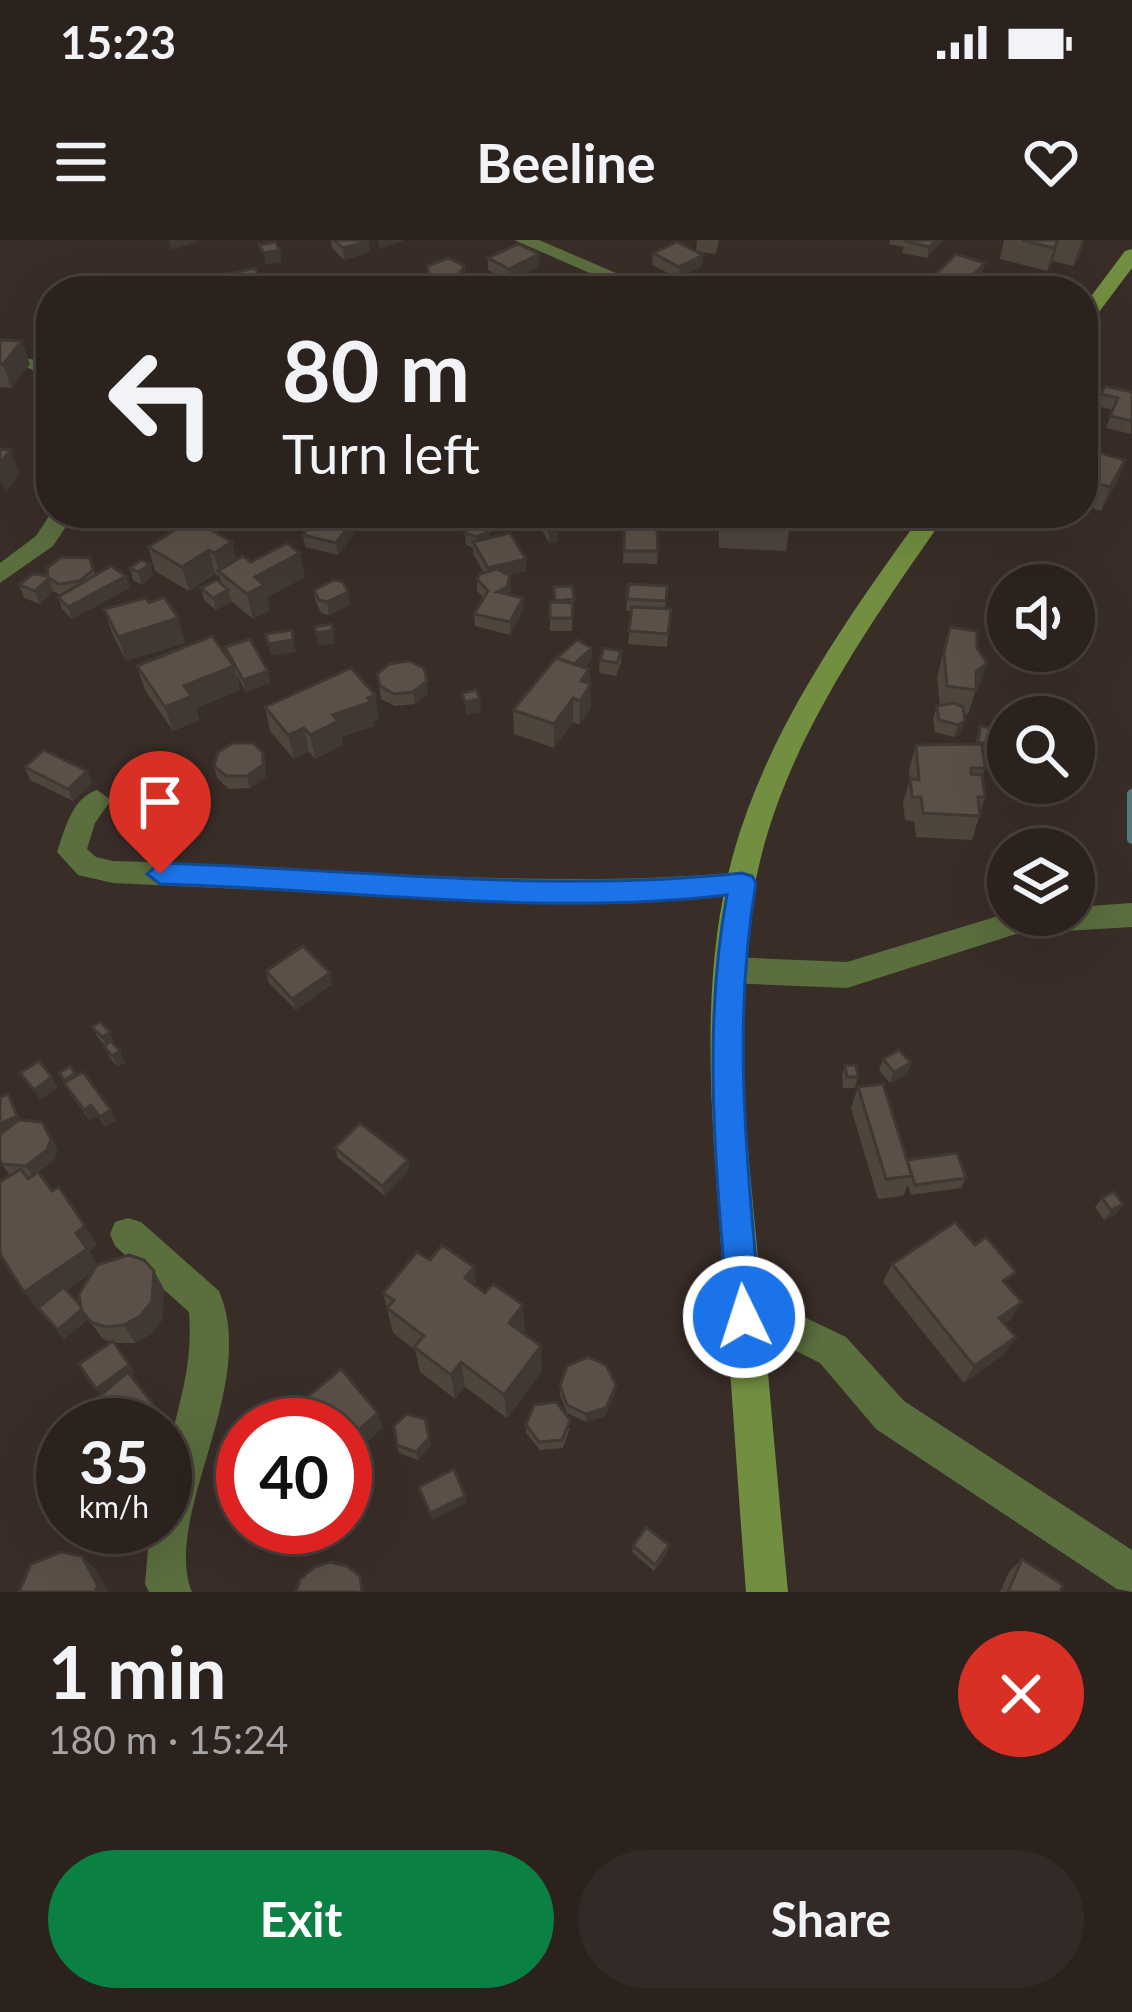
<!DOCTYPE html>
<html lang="en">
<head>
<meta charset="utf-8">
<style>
	body { margin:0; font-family:Lato,sans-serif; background:#332a27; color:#f1f3f6; height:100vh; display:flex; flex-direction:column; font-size:45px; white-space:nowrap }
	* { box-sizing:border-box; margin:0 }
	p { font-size:39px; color:#a6a4a4 }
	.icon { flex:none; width:66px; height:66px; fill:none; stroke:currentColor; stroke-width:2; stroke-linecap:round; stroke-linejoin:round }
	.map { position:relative; height:1352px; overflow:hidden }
	.panel { display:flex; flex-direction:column; background:#2b221e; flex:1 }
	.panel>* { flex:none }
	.banner { position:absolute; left:36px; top:36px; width:1062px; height:252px; border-radius:48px; box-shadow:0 12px 48px #0002,0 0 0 3px #473f3c; background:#2b221e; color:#f1f3f6; overflow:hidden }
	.fabs { position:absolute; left:987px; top:324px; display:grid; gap:24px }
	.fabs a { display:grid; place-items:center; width:108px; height:108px; border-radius:50%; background:#2b221e; box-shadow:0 12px 48px #0002,0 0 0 3px #473f3c; font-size:60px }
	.speed { position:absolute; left:36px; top:1158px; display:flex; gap:24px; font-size:60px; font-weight:700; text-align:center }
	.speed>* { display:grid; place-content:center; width:156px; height:156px; border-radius:50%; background:#2b221e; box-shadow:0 12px 48px #0002,0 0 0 3px #473f3c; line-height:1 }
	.speed small { font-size:30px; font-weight:400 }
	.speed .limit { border:18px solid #d22; background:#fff; color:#111 }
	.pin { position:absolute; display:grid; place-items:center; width:102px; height:102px; color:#fff; margin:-123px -51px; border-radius:50% 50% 50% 0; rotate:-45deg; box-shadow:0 0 12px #0007 }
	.pin .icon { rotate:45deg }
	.me { position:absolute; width:132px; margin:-66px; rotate:356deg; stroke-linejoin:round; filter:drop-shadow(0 0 9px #0008) }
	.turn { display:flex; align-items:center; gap:42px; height:252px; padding:0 48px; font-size:54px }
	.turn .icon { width:156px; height:156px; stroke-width:2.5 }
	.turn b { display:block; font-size:84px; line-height:102px }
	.round { display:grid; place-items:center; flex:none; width:126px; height:126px; border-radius:63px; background:#332a27 }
	.summary { display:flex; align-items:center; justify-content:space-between; height:204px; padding:0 48px }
	h1 { font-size:72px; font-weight:700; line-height:90px }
	.button { display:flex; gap:24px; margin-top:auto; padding:24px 48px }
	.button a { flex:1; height:138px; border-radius:72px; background:#0b8043; color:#fff; font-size:48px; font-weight:700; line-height:138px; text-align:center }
	.button a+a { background:#332a27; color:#f1f3f6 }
	.status { display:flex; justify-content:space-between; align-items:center; height:84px; padding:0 60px; background:#2b221e; direction:ltr }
	.status svg { height:33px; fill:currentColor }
	header { display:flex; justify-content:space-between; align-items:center; height:156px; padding:0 48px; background:#2b221e; font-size:54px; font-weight:700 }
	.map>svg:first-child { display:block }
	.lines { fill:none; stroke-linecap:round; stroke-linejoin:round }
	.stream { stroke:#547983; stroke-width:10 }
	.street { fill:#5a6e3e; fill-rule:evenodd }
	.secondary { fill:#728f41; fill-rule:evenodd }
	.wall { fill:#4e453d; fill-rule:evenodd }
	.shaded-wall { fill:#403832 }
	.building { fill:#5b5047; stroke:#403832; stroke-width:3 }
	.route { fill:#1a73e8; stroke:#114b97; stroke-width:3 }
</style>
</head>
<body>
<div class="status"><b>15:23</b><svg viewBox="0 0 49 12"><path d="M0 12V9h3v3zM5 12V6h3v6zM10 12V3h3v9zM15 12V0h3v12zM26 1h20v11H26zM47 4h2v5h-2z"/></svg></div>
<header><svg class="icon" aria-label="menu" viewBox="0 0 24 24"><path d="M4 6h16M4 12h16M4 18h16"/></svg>Beeline<svg class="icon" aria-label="heart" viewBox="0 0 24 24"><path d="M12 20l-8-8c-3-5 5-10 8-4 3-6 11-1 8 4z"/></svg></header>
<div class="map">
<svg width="1132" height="1352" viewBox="0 0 1132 1352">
	<rect width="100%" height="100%" fill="#392d28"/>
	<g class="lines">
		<path class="stream" d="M1132 554V599"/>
		<g class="street">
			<path d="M514 0H539L658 51H631Z"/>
			<path d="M0 113 51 123V137L28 128 0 125Z"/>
			<path d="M51 273H75L53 306 0 343V323L36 296Z"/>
			<path d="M97 550 111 560 95 583 87 609 96 617 113 621C323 626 533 651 742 632L752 635 757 643 752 651 742 654 633 662H523L113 643 78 635 57 612C65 589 72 558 97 550Z"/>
			<path d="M1132 663V687L1016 694 847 748 729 743 718 739 714 730 718 721 729 717 847 722 1008 673 1074 675V667Z"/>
			<path d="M128 978 141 982 219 1051C260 1145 161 1277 192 1352H149L145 1344 150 1287H165C165 1269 162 1248 165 1230 174 1173 194 1133 189 1072L115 1006 110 994 115 982Z"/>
			<path d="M744 1059 787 1069 846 1097 904 1161 1132 1310V1352L1117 1349 876 1189 820 1123 782 1104 731 1090 726 1077 731 1064Z"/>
		</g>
		<g class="secondary">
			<path d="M1132 9V28L1090 84 1083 86V67L1125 11Z"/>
			<path d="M923 273H947C874 379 793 490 761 617 729 744 745 878 757 1007 767 1122 777 1237 788 1352H746C737 1237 730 1121 721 1006 712 877 698 741 733 615 768 489 848 377 923 273Z"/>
		</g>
	</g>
	<g class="wall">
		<path d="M331 0H368L370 12 344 20 332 8Z"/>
		<path d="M697 0H719L716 14 698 12 702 26 678 38 652 25 653 13 696 11Z"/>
		<path d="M890 0H942L927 18 902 13 904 7 889 4Z"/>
		<path d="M1004 0H1084L1079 18 1073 26 1053 21 1047 31 1000 19Z"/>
		<path d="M488 18 539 26 510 41 488 30Z"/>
		<path d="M985 23 979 46 975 51H930L933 37Z"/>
		<path d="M427 26 465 38 460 46 444 50 430 46Z"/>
		<path d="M0 100 30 124 11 148 0 147Z"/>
		<path d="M1105 146 1132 152 1131 194 1106 188 1113 170 1097 166Z"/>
		<path d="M1083 208 1125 220 1116 244 1101 271 1083 265Z"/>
		<path d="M120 273H157L155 277 121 278Z"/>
		<path d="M298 273H331L332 277 354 294 338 315 305 307 303 295 310 286 300 284Z"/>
		<path d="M455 273H501L503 289 489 292V298L526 331 508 335 511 349 509 355 523 358V370L510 395 475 386 474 374 484 358 477 351V339L484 333 473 314V308L466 305 465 295Z"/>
		<path d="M714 273H789L790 286 786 311 719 308V291H712Z"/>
		<path d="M543 280 558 289V301L549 303 543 292Z"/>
		<path d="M624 288 658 311 657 324 623 323Z"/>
		<path d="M232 302 236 320 305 337 267 357 270 370 253 379 231 361V362L216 370 204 360 201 348 221 343 220 337 215 334 189 351 155 331 148 307Z"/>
		<path d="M90 318 95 335 130 348 72 379 62 369 58 357 61 355 53 351 40 364 24 358 19 345 48 336Z"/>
		<path d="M150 324 153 336 142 345 133 340 130 328Z"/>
		<path d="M629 344 667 346 665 369H671L667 407 628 404 632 371H626Z"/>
		<path d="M554 347 574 359 572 391H550V362H554Z"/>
		<path d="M314 350 348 352 350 365 329 375 321 373 316 362Z"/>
		<path d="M149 363 178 378 185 403 126 421 112 393 104 369Z"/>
		<path d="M950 387 979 447 976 450 968 474H964L961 493 954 497 935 492 933 479 937 466H940L937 437Z"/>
		<path d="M225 407 271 443 246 452 237 435 240 450 196 468 199 480 173 491 145 450 137 426 227 416Z"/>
		<path d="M621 411V423L616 436 599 433 600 420Z"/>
		<path d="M592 420 584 428 589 429 591 468 579 485 573 482 554 508 514 494 513 470Z"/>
		<path d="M377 434 428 454 415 464 395 466 381 459Z"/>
		<path d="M265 467 379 479 374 481 375 486 341 497 343 505 315 519 309 512 294 519 270 491Z"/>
		<path d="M980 486 1008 491V520L983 516 985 528 982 537 985 557 972 600 916 597 914 581 905 580 903 563 910 539 909 529 916 505 975 504Z"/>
		<path d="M1074 511 1081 529 1076 541 1074 540Z"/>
		<path d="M263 513 266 525V537L250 548 229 549 217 538 214 526Z"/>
		<path d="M25 527 87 531 92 543 73 561 30 540Z"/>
		<path d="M266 731 332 744 296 770 269 743Z"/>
		<path d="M92 787 110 792 114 804 125 822 118 827 109 817 105 805 98 798Z"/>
		<path d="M883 819 911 823 907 834 890 843 879 830Z"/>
		<path d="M845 825 858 837 855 848H843L842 836Z"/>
		<path d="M59 833 76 836 116 880 106 887 97 876 90 881 70 854Z"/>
		<path d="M858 847 907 921 966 938 961 948 911 955 908 945 903 956 878 959 851 868Z"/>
		<path d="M8 854 21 880 49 892 57 910 54 920 37 933 97 1005 89 1011 97 1025 164 1049 162 1080 151 1094 135 1103H114L135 1133 131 1136 170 1186 165 1190V1185L101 1155 111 1102 103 1099 88 1079 64 1099 24 1052 12 934H9L0 922ZM92 1032 81 1066 66 1050Z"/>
		<path d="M335 908 408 920 409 930 385 956 338 918Z"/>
		<path d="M1102 958 1123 964 1116 974 1104 980 1095 967Z"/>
		<path d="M430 1020 474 1027 476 1047 525 1090 523 1093 542 1131 507 1178 465 1147 455 1159 420 1132 415 1110 393 1093 383 1053Z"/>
		<path d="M892 1024 1007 1045 1022 1062 1010 1080 1004 1084V1114L964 1143 883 1042Z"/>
		<path d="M560 1146 615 1153 605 1176 586 1182 567 1173 560 1155Z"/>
		<path d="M425 1179 431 1205 418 1220 399 1213 397 1205Z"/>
		<path d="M526 1185 570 1188 563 1208 540 1210 526 1193Z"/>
		<path d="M669 1305 667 1312 654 1331 632 1312 633 1306Z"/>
		<path d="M1022 1319 1060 1352H1000L1009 1332Z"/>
	</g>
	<g class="shaded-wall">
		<path d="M169 0H196L197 2 171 10Z"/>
		<path d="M378 0H406L379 9Z"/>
		<path d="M936 0H942L941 3 927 18 929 7Z"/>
		<path d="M1059 0 1053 21 1047 31 1054 8Z"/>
		<path d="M1082 0H1084L1079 18 1073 26Z"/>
		<path d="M368 1 370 12 344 20 343 8Z"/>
		<path d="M280 10 282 22 266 25 264 13Z"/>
		<path d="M539 14V26L510 41 509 29Z"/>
		<path d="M703 15 702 26 678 38 679 27Z"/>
		<path d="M985 23 979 46 975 51H961L962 46Z"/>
		<path d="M465 26V38L460 46 444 50 443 38Z"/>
		<path d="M259 36 261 48 247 51H223L222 44Z"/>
		<path d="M22 101 30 124 11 148 3 124Z"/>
		<path d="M11 210 20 234 5 252 0 240V223Z"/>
		<path d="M1125 220 1116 244 1101 271 1110 247Z"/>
		<path d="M503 276V289L489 292 490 304 478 310 476 282Z"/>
		<path d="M352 282 354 294 338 315 336 303Z"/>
		<path d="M558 289V301L549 303V291Z"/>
		<path d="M232 302 238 326 219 331 214 313Z"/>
		<path d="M209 310 215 334 189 351 182 327Z"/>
		<path d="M300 313 305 337 267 357 270 370 253 379 247 354 255 337Z"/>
		<path d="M526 319V331L488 340V328Z"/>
		<path d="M150 324 153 336 142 345 138 332Z"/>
		<path d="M126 336 130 348 72 379 68 367Z"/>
		<path d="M510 336 511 349 508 360 497 352Z"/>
		<path d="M49 338 53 351 40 364 35 351Z"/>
		<path d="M228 350 231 362 216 370 213 358Z"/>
		<path d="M348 352 350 365 329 375 327 362Z"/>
		<path d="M523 358V370L510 395V382Z"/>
		<path d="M178 378 185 403 126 421 118 397Z"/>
		<path d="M333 390 335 403 318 406 316 393Z"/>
		<path d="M293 400 296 412 271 416 268 404Z"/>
		<path d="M592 408V420L567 443V431Z"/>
		<path d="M987 423 979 447 975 450 976 432Z"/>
		<path d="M234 426 240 450 196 468 199 480 173 491 165 467 184 446Z"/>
		<path d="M589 429 591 468 579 485 581 441Z"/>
		<path d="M268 431 271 443 246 452 243 440Z"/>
		<path d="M427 441 428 454 415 464 413 452Z"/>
		<path d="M375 455 379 479 374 481 375 486 341 497 343 505 315 519 310 495 333 475Z"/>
		<path d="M573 458V482L554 508V484Z"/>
		<path d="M480 459 481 472 466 475 465 462Z"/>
		<path d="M965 481 961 493 954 497 958 485Z"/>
		<path d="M304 488 309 512 294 519 288 495Z"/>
		<path d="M263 513 266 525V537L250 548 247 536Z"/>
		<path d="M87 531 92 543 73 561 68 549Z"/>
		<path d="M330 733 332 744 296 770 292 759Z"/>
		<path d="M110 792 115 803 108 808 102 797Z"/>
		<path d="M120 811 125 822 118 827 112 816Z"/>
		<path d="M911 823 907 834 890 843 894 832Z"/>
		<path d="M52 837 58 848 40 860 34 850Z"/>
		<path d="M8 854 24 886 0 897V884Z"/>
		<path d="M91 865 97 876 90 881 84 870Z"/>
		<path d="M111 870 116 880 106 887 100 877Z"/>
		<path d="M42 882 57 910 54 920 33 936 26 926Z"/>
		<path d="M408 920 409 930 385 956 382 946Z"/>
		<path d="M1123 964 1116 974 1104 980 1111 970Z"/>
		<path d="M85 986 97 1005 89 1011 99 1028 38 1070 24 1052 76 993Z"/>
		<path d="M474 1027 477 1054 465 1038Z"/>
		<path d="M154 1031 164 1049 162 1080 151 1094 135 1103 124 1085Z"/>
		<path d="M1022 1062 1010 1080 988 1096 999 1078Z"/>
		<path d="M523 1065 525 1090 511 1108 509 1083Z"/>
		<path d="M83 1069 88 1079 64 1099 58 1090Z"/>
		<path d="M1016 1097 1004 1114 964 1143 974 1126Z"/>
		<path d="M541 1106 542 1131 507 1178 504 1155Z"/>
		<path d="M461 1122 465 1147 455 1159 451 1135Z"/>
		<path d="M129 1125 135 1133 103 1157 96 1149Z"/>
		<path d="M616 1145 615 1153 605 1176 586 1182V1174Z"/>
		<path d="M378 1173 383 1188 345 1222V1202Z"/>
		<path d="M164 1178 170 1186 165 1190V1185H156Z"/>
		<path d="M429 1198 431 1205 418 1220 416 1212Z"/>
		<path d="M465 1256 467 1263 432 1280 430 1273Z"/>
		<path d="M82 1316 96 1329 108 1352H95Z"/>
	</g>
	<g class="building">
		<path d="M334 0H368V1L343 8Z"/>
		<path d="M905 0H936L929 7 905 1Z"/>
		<path d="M1022 0H1058L1054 8Z"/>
		<path d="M275 2 280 10 264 13 259 5Z"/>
		<path d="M677 2 703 15 679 27 653 13Z"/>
		<path d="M518 4 539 14 509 29 488 18Z"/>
		<path d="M956 14 985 23 962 46 933 37Z"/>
		<path d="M448 18 465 26 459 34 443 38 429 34 427 26Z"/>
		<path d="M255 28 259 36 222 44 218 36Z"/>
		<path d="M861 40 874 44 865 51H845Z"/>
		<path d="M0 100 22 101 3 124H0Z"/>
		<path d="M1105 146 1132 152V181L1110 176 1118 158 1101 154Z"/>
		<path d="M1083 208 1125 220 1110 247 1083 239Z"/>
		<path d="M0 209 11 210 0 223Z"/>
		<path d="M460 273H501L503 276 476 282 489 291 477 297 465 293 471 283 466 284Z"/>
		<path d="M721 273H789L790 286 721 284Z"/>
		<path d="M319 274 352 282 336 303 303 295Z"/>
		<path d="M552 278 558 289 549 291 543 280Z"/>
		<path d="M192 279 232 302 214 313 209 310 182 327 148 307Z"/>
		<path d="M624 288 657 289 658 311H624Z"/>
		<path d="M510 293 526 319 488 328 473 302Z"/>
		<path d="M287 303 300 313 255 337 264 345 247 354 218 331 243 316 251 322Z"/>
		<path d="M61 317 90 318 93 330 80 341 59 344 49 338 35 351 19 345 33 334 48 336 47 328Z"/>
		<path d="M141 320 150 324 138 332 130 328Z"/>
		<path d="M111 326 126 336 68 367 58 357Z"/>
		<path d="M497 329 510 336 507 347 497 352 523 358 510 382 474 374 488 351 477 339 480 334Z"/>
		<path d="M217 340 228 350 213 358 201 348Z"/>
		<path d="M334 340 343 342 348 352 327 362 319 360 314 350Z"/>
		<path d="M629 344 667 346 666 361 627 359Z"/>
		<path d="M572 346 574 359 555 361 554 347Z"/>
		<path d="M164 357 178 378 118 397 104 369 146 358 149 363Z"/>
		<path d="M550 362 573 363 572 378H550Z"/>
		<path d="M632 367 671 369 668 394 629 391Z"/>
		<path d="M331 384 333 390 316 393 315 387Z"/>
		<path d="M950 387 977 391V408L987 423 976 432V450L947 446 944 413Z"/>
		<path d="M292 390 293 400 268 404 266 394Z"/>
		<path d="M212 396 234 426 184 446 192 456 165 467 137 426Z"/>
		<path d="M250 399 268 431 243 440 225 407Z"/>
		<path d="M577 400 592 408 574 424 557 418Z"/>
		<path d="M604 408 621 411 617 423 600 420Z"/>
		<path d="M556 418 589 429 581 441 591 444 580 461 573 458 554 484 513 470Z"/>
		<path d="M409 421 424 428 427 441 413 452 394 454 380 446 377 434 389 424Z"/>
		<path d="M351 428 375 455 368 458 371 462 333 475 338 481 310 495 304 488 288 495 265 467Z"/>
		<path d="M476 450 480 459 465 462 462 453Z"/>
		<path d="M954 463 963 467 965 481 958 485 939 480 937 466Z"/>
		<path d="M980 486 1008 491V507L978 502Z"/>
		<path d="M233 503H253L263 513V525L247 536H226L214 526 218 512Z"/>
		<path d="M982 504 985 528H971V534L982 535 985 557H978L980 576 923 573 921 557H912L910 539 919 540 916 505Z"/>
		<path d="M44 510 87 531 68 549 25 527Z"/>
		<path d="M1074 511 1080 512 1081 529 1074 528Z"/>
		<path d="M303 706 330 733 292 759 266 731Z"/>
		<path d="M100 782 110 792 102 797 92 787Z"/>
		<path d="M111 801 120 811 112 816 104 806Z"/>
		<path d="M899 810 911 823 894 832 883 819Z"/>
		<path d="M39 821 52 837 34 850 20 833Z"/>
		<path d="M845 825H856L858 837H847Z"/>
		<path d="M70 826 75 833 65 840 59 833Z"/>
		<path d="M83 832 111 870 100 877 91 865 84 870 64 843Z"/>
		<path d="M883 844 912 936 886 939 858 847Z"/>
		<path d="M8 854 17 876 0 884V857Z"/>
		<path d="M19 880 42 882 51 899 47 910 26 926 3 924 0 921V894Z"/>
		<path d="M360 883 408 920 382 946 335 908Z"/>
		<path d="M957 913 966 938 915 945 907 920Z"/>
		<path d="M21 929 28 939 38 932 52 951 59 947 85 986 76 993 87 1009 24 1052 0 1014V942Z"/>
		<path d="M1114 952 1123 964 1111 970 1102 958Z"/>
		<path d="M955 982 975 1005 986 997 1016 1032 1003 1041 1022 1062 999 1078 1016 1097 974 1126 892 1024Z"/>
		<path d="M442 1005 474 1027 465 1038 485 1053 493 1044 523 1065 509 1083 541 1106 504 1155 461 1122 451 1135 414 1107 424 1096 387 1068 394 1060 383 1053 417 1012 430 1020Z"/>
		<path d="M129 1015 144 1020 154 1031 152 1062 140 1076 124 1085 106 1087 91 1082 81 1070 79 1054 97 1025Z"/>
		<path d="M63 1047 81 1066V1070L58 1090 38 1068Z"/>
		<path d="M113 1101 129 1125 96 1149 79 1124Z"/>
		<path d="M588 1117 606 1125 616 1145 606 1168 586 1174 567 1165 560 1146 567 1126Z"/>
		<path d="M341 1129 378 1173 345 1202V1185H290L283 1177Z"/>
		<path d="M128 1132 164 1178 156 1185H117L96 1159Z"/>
		<path d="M556 1162 570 1180 562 1200 539 1202 526 1185 534 1165Z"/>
		<path d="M407 1174 425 1179 429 1198 416 1212 397 1205 394 1186Z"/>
		<path d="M454 1229 465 1256 430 1273 419 1247Z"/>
		<path d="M646 1287 669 1305 655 1325 633 1306Z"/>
		<path d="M61 1312 82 1316 98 1346 95 1352H19L31 1324Z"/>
		<path d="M1022 1319 1063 1345 1060 1352H1008Z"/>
		<path d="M330 1322 347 1326 360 1336 362 1352H296L300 1339 314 1327Z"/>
	</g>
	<path class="route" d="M160 623C354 629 549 654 742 633L752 636 756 643C731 788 748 931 761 1077L756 1088 744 1093 732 1088 728 1077C717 936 701 795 727 655 539 677 348 649 160 644L147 634Z"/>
</svg>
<div class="fabs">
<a><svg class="icon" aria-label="sound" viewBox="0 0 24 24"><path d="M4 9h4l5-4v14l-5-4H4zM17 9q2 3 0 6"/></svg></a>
<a><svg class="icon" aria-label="search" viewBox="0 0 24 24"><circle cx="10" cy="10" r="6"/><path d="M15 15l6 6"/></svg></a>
<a><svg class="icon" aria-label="layers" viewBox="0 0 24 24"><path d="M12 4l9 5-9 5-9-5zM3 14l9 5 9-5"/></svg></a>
</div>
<div class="speed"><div>35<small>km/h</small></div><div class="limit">40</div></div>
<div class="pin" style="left:160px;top:634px;background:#d93025"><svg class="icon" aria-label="arrive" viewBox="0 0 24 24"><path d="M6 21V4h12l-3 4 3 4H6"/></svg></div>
<svg class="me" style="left:744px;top:1077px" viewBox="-20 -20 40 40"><circle r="17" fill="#1a73e8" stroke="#fff" stroke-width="3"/><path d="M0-11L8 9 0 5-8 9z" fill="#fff"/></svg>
<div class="banner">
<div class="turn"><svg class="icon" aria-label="left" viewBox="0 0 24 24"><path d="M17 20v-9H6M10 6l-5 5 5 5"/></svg><div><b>80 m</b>Turn left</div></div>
</div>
</div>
<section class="panel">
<div class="summary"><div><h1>1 min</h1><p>180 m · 15:24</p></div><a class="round" style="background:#d93025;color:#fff"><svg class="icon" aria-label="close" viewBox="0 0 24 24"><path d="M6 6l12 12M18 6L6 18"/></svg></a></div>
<div class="button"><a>Exit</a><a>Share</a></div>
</section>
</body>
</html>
